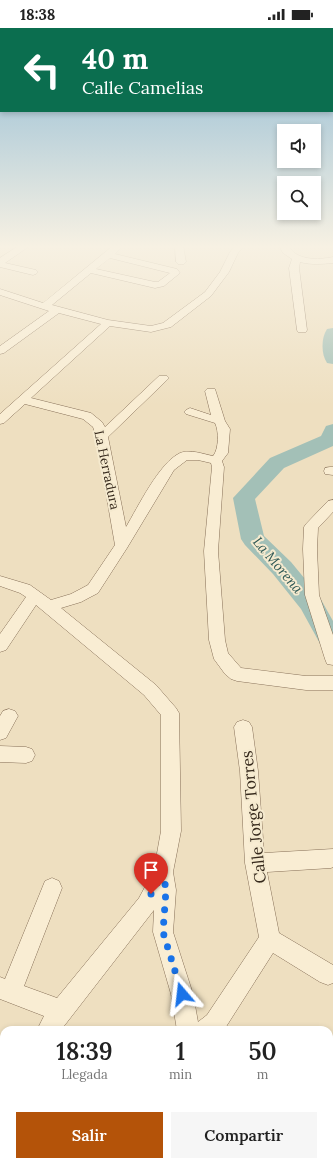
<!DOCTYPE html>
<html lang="es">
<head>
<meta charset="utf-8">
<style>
	body { margin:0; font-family:Lora,serif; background:#f6f6f6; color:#222; height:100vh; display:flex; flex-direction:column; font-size:15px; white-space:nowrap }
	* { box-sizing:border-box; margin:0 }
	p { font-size:13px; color:#767676 }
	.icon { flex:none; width:22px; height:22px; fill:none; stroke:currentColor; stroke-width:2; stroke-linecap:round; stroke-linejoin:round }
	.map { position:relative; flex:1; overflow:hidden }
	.drawer { position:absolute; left:0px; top:998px; width:333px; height:140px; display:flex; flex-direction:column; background:#fff; border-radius:12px 12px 0 0; box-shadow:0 2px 6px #0003 }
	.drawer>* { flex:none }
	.guide { position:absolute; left:0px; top:0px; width:333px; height:84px; box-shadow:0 2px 6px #0003; background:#0b6e4f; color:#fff; overflow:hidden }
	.fabs { position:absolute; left:277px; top:96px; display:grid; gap:8px }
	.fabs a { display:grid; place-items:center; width:44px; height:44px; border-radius:0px; background:#fff; box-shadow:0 2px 6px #0003; font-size:20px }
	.pin { position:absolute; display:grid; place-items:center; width:34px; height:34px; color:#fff; margin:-41px -17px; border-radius:50% 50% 50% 0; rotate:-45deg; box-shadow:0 0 4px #0007 }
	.pin .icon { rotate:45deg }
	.me { position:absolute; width:44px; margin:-22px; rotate:343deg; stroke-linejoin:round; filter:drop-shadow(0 0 3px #0008) }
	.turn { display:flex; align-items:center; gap:14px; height:84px; padding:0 16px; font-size:18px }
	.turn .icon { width:52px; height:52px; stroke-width:2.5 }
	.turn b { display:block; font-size:28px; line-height:34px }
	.eta { display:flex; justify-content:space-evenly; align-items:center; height:68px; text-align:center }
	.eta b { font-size:24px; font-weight:600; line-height:28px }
	.action { display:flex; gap:8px; margin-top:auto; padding:8px 16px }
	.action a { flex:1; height:46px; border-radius:0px; background:#b45309; color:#fff; font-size:16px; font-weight:600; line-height:46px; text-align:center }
	.action a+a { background:#f6f6f6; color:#222 }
	.status { display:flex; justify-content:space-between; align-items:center; height:28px; padding:0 20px; background:#fff; direction:ltr }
	.status svg { height:11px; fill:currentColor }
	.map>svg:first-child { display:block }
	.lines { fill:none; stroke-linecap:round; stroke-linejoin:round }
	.river { fill:#a3c0b7; fill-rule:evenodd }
	.minor-casing { stroke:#877058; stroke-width:1 }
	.minor { fill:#f9edd3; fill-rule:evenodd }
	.route { stroke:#1a73e8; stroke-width:7; stroke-dasharray:0 12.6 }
	.labels { text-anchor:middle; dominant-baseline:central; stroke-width:4; stroke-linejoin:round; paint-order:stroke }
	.street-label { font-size:13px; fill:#36291c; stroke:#f5eacf }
	.water-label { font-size:14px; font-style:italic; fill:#2c5653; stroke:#f5eacf }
	.near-street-label { font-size:16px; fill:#36291c; stroke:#f5eacf }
</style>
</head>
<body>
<div class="status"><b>18:38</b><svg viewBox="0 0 49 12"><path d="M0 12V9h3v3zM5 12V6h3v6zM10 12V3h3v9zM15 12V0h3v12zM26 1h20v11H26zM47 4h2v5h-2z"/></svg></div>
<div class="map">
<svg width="333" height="1138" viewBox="0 0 333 1138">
	<rect width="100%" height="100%" fill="#eedfc0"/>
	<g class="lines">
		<g class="river">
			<path d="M333 300V336L327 335C321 326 321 310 327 301Z"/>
			<path d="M333 396V418L284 440 255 471 264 508 291 534 319 568 333 593V626L324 623 301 581 273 546 245 517 241 511 233 470 270 430 321 408 326 398Z"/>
			<path d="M333 1043V1088L329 1090V1045Z"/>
		</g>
		<g class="minor-casing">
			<g id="minor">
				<path d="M20 217H31L5 235 36 242 38 244 36 246 33 247 0 239V230Z"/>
				<path d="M114 217H124L115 226 177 241 180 245 164 258 155 260 91 245 52 277 108 292 151 298 163 295 205 264 220 244 230 224 236 217H245L238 225 229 244 211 268 171 299 151 304 110 298 31 370 91 385 102 394 105 399 159 348H167L169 350 167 352 108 409 126 499C138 479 159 435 180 425 190 421 203 426 213 428 219 421 219 403 215 395L186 386 184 384 186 382 190 380 211 387 205 363 207 361H215L225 393 230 401 228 425 222 433 224 439 218 523 225 612 228 625 241 640 306 648H333V662H306L237 653 231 651 225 646 214 631 209 612 204 523 212 439 211 435 198 432H187L174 442 127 520 98 565 81 574 61 580 156 657 176 680 179 685 181 803 173 844 176 862 173 904 193 966 198 994 207 987 259 909 245 835 240 743 234 699 237 694 243 692 249 694 252 699 258 743 264 825 333 821V839L331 840 267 844 279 905 333 937V955L328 957 320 954 273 925 224 1002H177L171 966 153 904 154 882 61 1002H37L44 988 0 971V949L5 951 45 853 52 850 59 853 62 860 24 958 57 970 139 870 154 842 161 803V687L144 667 36 577 6 622 0 624V606L26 569 20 565 0 558V548L30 557 51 572 71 566 88 557 115 517 96 408 93 399 83 391 25 376 4 395 0 396V386L101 296 59 285 4 325 0 326V318L49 283 0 267V261L43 275ZM110 230 170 245 158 254H155L96 241Z"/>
				<path d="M175 217H183L186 234 184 236H178L176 234Z"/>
				<path d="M279 217H288C296 233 318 232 333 229V235C322 236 311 237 300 234L299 240 307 302 306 304H298L297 302 289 240 292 231 283 225Z"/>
				<path d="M330 439H333V447L325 446 324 443 325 440Z"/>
				<path d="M333 472V484L318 500 317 521 319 567 333 607V637L327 636 325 631 305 567 303 521 304 499 306 496 328 473Z"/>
				<path d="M9 681 15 683 18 688 6 710 0 712V688L3 683Z"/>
				<path d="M0 718 26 719 32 721 35 727 32 733 26 735 0 734Z"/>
				<path d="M4 1055V1083L0 1085V1057Z"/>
				<path d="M333 1069V1096L329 1098V1071Z"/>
				<path d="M173 1134H198L200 1138H174Z"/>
				<path d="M278 1134H304L303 1138H276Z"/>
			</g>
		</g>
		<use href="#minor" class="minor"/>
	</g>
	<linearGradient id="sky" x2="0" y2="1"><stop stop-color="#8cb9d4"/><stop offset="0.58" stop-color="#f7f1e3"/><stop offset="1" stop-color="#f7f1e3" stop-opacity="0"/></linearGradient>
	<rect width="333" height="377" fill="url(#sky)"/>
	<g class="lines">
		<path class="route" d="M151 866 163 844 166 862 163 904 182 966"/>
	</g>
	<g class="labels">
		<g class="street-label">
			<text transform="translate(107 442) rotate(78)">La Herradura</text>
		</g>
		<g class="water-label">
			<text transform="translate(278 537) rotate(50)">La Morena</text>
		</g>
		<g class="near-street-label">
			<text transform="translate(253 789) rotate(-96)">Calle Jorge Torres</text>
		</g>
	</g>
</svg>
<div class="fabs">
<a><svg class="icon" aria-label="sound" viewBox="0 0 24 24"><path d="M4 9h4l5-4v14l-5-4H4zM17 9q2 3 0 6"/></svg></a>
<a><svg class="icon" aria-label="search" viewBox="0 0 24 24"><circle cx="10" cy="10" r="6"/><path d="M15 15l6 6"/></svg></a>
</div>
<div class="pin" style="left:151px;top:866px;background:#d93025"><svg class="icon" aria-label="arrive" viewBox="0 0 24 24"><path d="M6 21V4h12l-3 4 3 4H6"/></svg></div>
<svg class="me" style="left:182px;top:966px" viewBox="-20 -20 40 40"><path d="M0-17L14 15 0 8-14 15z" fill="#1a73e8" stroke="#fff" stroke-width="4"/></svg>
<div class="guide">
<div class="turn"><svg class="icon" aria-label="left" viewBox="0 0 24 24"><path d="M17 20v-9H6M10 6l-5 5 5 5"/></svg><div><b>40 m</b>Calle Camelias</div></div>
</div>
<section class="drawer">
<div class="eta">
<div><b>18:39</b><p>Llegada</p></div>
<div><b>1</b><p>min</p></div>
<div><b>50</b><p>m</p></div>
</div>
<div class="action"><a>Salir</a><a>Compartir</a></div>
</section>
</div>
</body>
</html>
